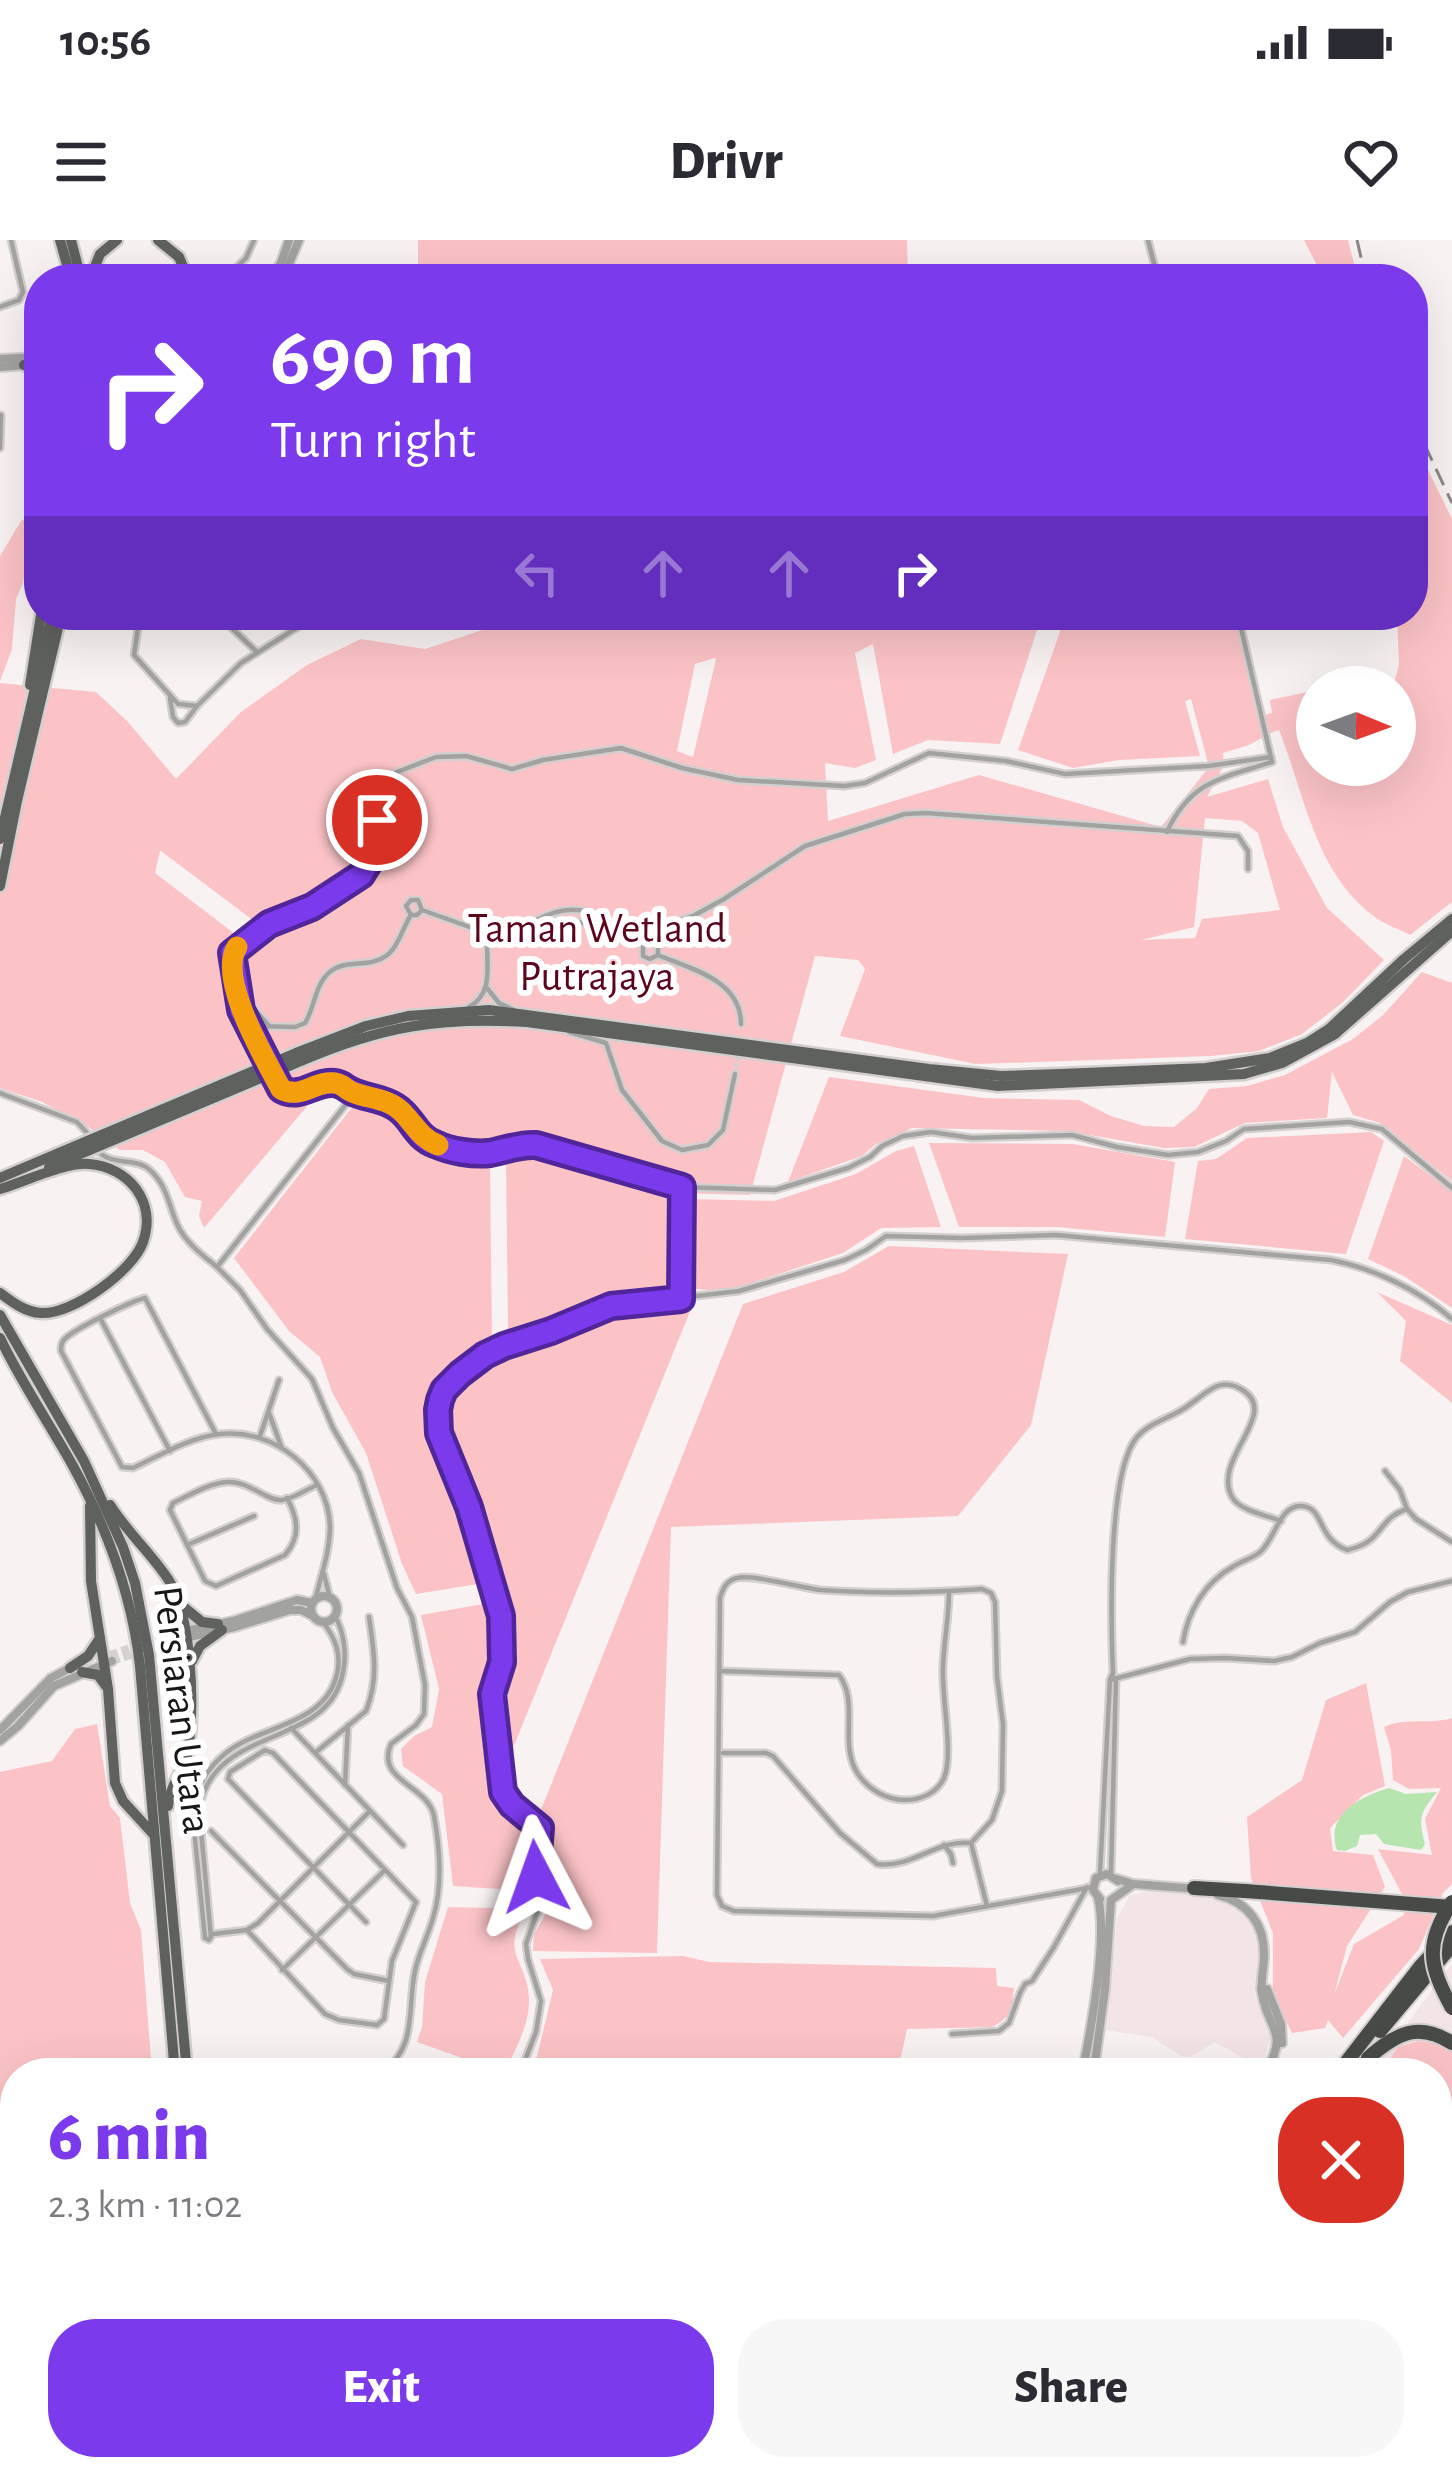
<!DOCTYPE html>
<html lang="en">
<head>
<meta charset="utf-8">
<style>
	body { margin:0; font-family:"Alegreya Sans",sans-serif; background:#f7f7f7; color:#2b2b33; height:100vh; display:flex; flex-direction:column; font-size:45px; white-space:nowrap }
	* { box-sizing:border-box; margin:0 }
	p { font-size:39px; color:#7c7c81 }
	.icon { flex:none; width:66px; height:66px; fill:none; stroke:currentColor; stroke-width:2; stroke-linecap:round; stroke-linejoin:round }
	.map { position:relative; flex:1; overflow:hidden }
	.panel { position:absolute; left:0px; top:1818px; width:1452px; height:423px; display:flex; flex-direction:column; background:#fff; border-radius:48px 48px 0 0; box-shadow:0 12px 48px #0002 }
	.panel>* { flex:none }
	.hud { position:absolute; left:24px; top:24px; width:1404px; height:366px; border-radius:48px; box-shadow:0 12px 48px #0002; background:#7c3aed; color:#fff; overflow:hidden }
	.needle { width:78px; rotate:91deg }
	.tools { position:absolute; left:1296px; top:426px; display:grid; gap:24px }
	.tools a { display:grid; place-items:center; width:120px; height:120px; border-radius:50%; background:#fff; box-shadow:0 12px 48px #0002; font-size:60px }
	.pin { position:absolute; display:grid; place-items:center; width:102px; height:102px; color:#fff; margin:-51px; border:6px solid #fff; border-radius:50%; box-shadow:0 3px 12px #0007 }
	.me { position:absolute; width:132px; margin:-66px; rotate:356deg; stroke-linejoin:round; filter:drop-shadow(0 0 9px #0008) }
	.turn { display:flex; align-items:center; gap:42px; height:252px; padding:0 48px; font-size:54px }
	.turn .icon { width:156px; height:156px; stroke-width:2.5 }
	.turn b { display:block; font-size:84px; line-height:102px }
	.lanes { display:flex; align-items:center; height:114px; padding:0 48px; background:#0003; justify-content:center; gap:60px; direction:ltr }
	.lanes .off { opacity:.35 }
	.round { display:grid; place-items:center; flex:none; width:126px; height:126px; border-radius:48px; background:#f7f7f7 }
	.head { display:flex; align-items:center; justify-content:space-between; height:204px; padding:0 48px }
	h1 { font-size:72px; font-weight:800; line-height:90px; color:#7c3aed }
	.cta { display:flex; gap:24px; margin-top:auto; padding:24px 48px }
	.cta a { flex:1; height:138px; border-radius:48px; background:#7c3aed; color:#fff; font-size:48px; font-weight:800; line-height:138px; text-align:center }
	.cta a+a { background:#f7f7f7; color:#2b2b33 }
	.status { display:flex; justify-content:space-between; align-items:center; height:84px; padding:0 60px; background:#fff; direction:ltr }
	.status svg { height:33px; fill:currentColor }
	header { display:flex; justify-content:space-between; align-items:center; height:156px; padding:0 48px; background:#fff; font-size:54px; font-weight:800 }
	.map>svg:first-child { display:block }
	.built { fill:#f3e4e5 }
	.green { fill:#fbc3c6; fill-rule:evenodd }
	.water { fill:#b6e5af }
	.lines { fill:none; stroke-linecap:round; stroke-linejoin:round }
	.stream { stroke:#b6e5af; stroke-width:3 }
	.minor-tunnel { stroke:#d6d1d1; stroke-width:4.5; stroke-dasharray:4.5 2; stroke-linecap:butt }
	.tertiary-tunnel { stroke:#d6d1d1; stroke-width:8; stroke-dasharray:8 4; stroke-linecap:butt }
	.minor-casing { stroke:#d4cfcf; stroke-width:9 }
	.tertiary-casing { stroke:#d4cfcf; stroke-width:12 }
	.primary-casing { stroke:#d4cfcf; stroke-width:15 }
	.motorway-casing { stroke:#d4cfcf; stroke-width:18 }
	.minor { stroke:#a2a3a1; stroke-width:4.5 }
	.tertiary { stroke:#a2a3a1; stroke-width:8 }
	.primary { stroke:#5f615e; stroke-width:10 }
	.motorway { stroke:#474a47; stroke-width:14 }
	.rail { stroke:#8c8888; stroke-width:3; stroke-dasharray:18 9; stroke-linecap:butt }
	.primary-bridge-casing { stroke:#d4cfcf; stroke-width:15; stroke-linecap:butt }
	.motorway-bridge-casing { stroke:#d4cfcf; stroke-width:18; stroke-linecap:butt }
	.primary-bridge { stroke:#5f615e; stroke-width:10 }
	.motorway-bridge { stroke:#474a47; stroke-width:14 }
	.route-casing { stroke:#51269a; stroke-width:30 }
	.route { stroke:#7c3aed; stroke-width:21 }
	.slow { stroke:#f59e0b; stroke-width:21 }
	.labels { text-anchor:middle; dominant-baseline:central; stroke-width:12; stroke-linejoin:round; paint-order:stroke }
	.park-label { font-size:42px; fill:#5d041b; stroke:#fff }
	.street-label { font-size:42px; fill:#181616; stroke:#fff }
</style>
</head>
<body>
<div class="status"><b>10:56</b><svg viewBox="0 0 49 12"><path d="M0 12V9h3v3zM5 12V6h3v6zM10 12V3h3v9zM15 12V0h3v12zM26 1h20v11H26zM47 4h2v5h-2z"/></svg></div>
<header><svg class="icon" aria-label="menu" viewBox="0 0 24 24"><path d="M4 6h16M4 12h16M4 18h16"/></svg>Drivr<svg class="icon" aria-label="heart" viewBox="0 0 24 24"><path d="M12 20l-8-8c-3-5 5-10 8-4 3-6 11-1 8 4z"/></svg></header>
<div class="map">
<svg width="1452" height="2239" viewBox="0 0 1452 2239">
	<rect width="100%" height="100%" fill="#f8f2f2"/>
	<g class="built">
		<path d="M1150 1651 1215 1656 1232 1663 1248 1675 1255 1685 1260 1711 1255 1754 1273 1792 1261 1828 1215 1802 1190 1817 1181 1816 1152 1797 1106 1790 1117 1678 1130 1655Z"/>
		<path d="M1452 1723V2239H1311L1312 2226H1437V1833H1371Z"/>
		<path d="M1060 2226H1250L1248 2239H1054Z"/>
	</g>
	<g class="green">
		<path d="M418 0H907L908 39H418Z"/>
		<path d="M1304 0H1348L1358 39H1324Z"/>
		<path d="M1413 199 1452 279V662L1410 695C1399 689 1386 685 1376 678 1315 634 1305 555 1279 490L1275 491 1249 505 1223 513 1224 525 1207 557 1268 539 1283 587 1327 668 1384 720 1342 763 1302 794 1259 811 1211 816 976 824 840 796 865 729 858 720 815 716 750 955 677 953 625 942 678 961 676 1046 608 1057 563 1076 508 1093 506 918 490 921 492 1102C471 1113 430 1144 429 1170 426 1201 448 1232 458 1261 467 1288 475 1316 484 1343L416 1354 402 1324 366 1213 332 1152 320 1117 289 1091 234 1018 357 861 334 855 314 858 204 988 199 976 202 961 185 957 165 922 143 910H120L90 888 42 862 0 848V443L96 452 128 482 176 539 241 472 307 425 361 399 425 409 512 380 515 375H1042L1000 504 928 500 893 514 873 404 855 413 876 520 855 528 825 523 828 581 979 535 1161 587 1209 527 1191 459 1185 461 1200 516 1119 520 1073 528 1018 510 1066 375H1235L1257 477 1272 473 1270 460 1317 450V525H1395V447H1393L1399 425 1397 375H1413ZM715 418 716 419 693 517 677 511 695 424ZM1205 578 1242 581 1258 593 1280 670 1202 679 1195 698 1141 700 1194 687ZM160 611H161L254 681 235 694 155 633Z"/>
		<path d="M29 276 28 307 23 343 16 359 12 409 0 441V316L21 281Z"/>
		<path d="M1422 732 1452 743V941L1380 883 1353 875 1332 832 1327 878 1245 883 1194 907 1164 908 1067 891 912 888 876 904 862 916 788 942 829 837 984 858 1079 860 1111 876 1144 886 1174 887 1197 868 1209 849 1247 846 1285 835 1353 799 1383 775Z"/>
		<path d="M1371 892 1384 901 1346 1014 1185 999 1198 921 1216 919 1247 898Z"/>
		<path d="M929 903 1073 904 1175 922 1165 997 1057 987H959Z"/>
		<path d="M914 906 941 987 881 988 843 1013 739 1047 710 1050 685 1048 687 959 774 961 856 934 896 911Z"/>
		<path d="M1404 916 1452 952V1068L1404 1036 1368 1019Z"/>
		<path d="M889 1006 1068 1014 1031 1185 958 1276 671 1287 657 1713 533 1711 534 1694 547 1672 549 1655 545 1626 553 1600 541 1570 743 1064 844 1032Z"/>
		<path d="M1377 1052 1452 1085V1163L1400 1121 1406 1081Z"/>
		<path d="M691 1069 509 1518 505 1453 515 1414 509 1367 477 1261 454 1207 448 1173 456 1152 484 1127 514 1112 573 1097 602 1077 639 1071Z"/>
		<path d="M489 1363 495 1410 485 1449 495 1550 505 1572 533 1596 526 1622 529 1651 453 1646 442 1554 403 1526 401 1509 414 1496 432 1487 439 1449 421 1375Z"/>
		<path d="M1366 1443 1385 1546 1363 1555 1330 1588 1333 1611 1373 1615 1385 1647 1347 1706 1334 1755 1354 1704 1404 1675 1402 1654 1378 1609 1432 1615 1425 1579 1441 1548 1409 1549 1393 1540 1391 1510 1384 1487C1405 1477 1429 1485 1452 1478V1644L1443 1653 1419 1709 1343 1798 1328 1780 1325 1788 1292 1793 1273 1753V1693L1251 1638 1247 1577 1302 1540 1326 1460Z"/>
		<path d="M97 1484 110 1566 120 1578 130 1663 141 1690 152 1833H15V2123L0 2127V1532L52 1521 75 1489Z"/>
		<path d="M448 1667 527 1669C498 1717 528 1718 529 1760 529 1788 515 1809 504 1833L417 1802 422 1787 425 1742Z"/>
		<path d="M683 1716 709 1722 996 1728 997 1746 1014 1748C1012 1768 1011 1778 992 1787L907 1789 901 1817 863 1833H533L553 1750 540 1719Z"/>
		<path d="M1419 1801 1445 1805 1452 1811V2106L1437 2104V1973L1445 1945 1437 1939V1833H1381L1398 1807Z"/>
		<path d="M699 2226H1015L1010 2239H702Z"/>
	</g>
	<path class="water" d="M1389 1548 1406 1554 1437 1552C1420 1573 1418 1577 1425 1604L1421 1610 1384 1604 1376 1594 1360 1595 1357 1606 1345 1611 1337 1610C1325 1575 1359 1557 1389 1548Z"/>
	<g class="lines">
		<path class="stream" d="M613 2226 625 2235"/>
		<path class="minor-tunnel" d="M735 834 738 813"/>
		<g class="tertiary-tunnel">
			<path d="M110 1415 172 1394"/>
			<path d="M112 1421 175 1400"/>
		</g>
		<g class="minor-casing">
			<g id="minor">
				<path d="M1148 0 1158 39"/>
				<path d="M225 39 246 18 254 0"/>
				<path d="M0 67 19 60 23 52 11 0"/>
				<path d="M0 208 1 175"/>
				<path d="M140 375 134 415 178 464 197 466 241 423 298 387 304 377"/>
				<path d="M218 375 257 412"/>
				<path d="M170 458 173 477 178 483 185 482 197 466"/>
				<path d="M1167 592C1191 540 1223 538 1272 522L1238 375"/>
				<path d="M422 670 417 675H411L406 666 411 660H418L422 670 478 690"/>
				<path d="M535 681C579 655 606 678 643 704L649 700 658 706V715L650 719 643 716V704"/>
				<path d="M496 690C548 678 572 677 623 692"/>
				<path d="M655 702 675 682 693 676 724 659 805 606 905 574 926 573 1238 596 1248 611V629"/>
				<path d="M658 715C691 729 741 740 741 784"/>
				<path d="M487 748 499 763 514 770"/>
				<path d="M238 763 250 764 269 786"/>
				<path d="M469 767C493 754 487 727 487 703L497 695 494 687 487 684 480 687 478 694 483 702 487 703"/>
				<path d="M249 786 295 787 305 783C315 767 315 743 331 731 347 719 370 728 386 716 398 708 403 687 411 675"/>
				<path d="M569 792 606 803 622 850 662 901 682 910 708 905 723 890 735 834"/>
				<path d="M266 822 238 763 232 713 269 684 312 667 361 635 374 614 378 563 385 544 397 532 436 517 466 516 512 529 543 520 621 508 682 528 738 540 844 546 865 543 929 513 1006 521 1065 534 1208 526 1271 517"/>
				<path d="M0 853 77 882 90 896"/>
				<path d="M355 853C373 856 394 862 406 876 415 887 419 897 432 903 448 910 472 914 489 913 505 911 518 904 536 905L683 947 775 950 848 928 870 917 882 906 903 896 931 892 972 898 1072 895 1117 907 1168 915 1198 912 1226 901 1244 889 1349 882 1382 889 1452 948"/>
				<path d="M98 911C113 927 136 916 151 931 167 946 169 966 177 984 185 1002 202 1015 217 1027L355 853 332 843C301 849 291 869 272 832"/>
				<path d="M218 1028 240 1050 267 1089 312 1139 333 1188 359 1233 397 1348 412 1377 425 1445 424 1474 416 1485 391 1504C375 1541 428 1545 434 1576 440 1609 443 1646 433 1678 428 1696 419 1712 415 1731 407 1768 418 1807 382 1833"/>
				<path d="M681 1059 682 950"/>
				<path d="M100 1078 170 1211"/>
				<path d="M269 1173 281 1206"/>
				<path d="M216 1194 145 1058C132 1061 69 1091 63 1101 61 1104 61 1107 61 1111L122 1227 133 1228C159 1216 190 1197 220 1194 274 1188 328 1231 330 1286 330 1311 321 1336 315 1360"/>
				<path d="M260 1196 279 1140"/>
				<path d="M1385 1231 1400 1250 1407 1269 1416 1279 1452 1302"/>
				<path d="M287 1258C298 1278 301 1297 285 1315L216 1346 205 1341 170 1270 173 1263C190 1255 209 1243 228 1242 249 1241 268 1262 282 1260 293 1259 307 1249 317 1245"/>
				<path d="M187 1305 254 1276"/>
				<path d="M324 1334 330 1358"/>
				<path d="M1183 1402C1188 1371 1205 1342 1234 1326 1242 1321 1252 1318 1259 1313 1275 1301 1279 1264 1302 1266 1325 1268 1316 1298 1347 1310 1385 1302 1376 1279 1407 1269"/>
				<path d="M720 1431 839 1435C860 1463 838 1504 858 1534 869 1550 887 1560 905 1560 921 1560 937 1553 944 1538 954 1514 941 1454 943 1426 944 1400 949 1378 949 1351"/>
				<path d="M1110 1440 1190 1419 1225 1418 1274 1421 1292 1417 1320 1403 1355 1392 1390 1362 1408 1352 1452 1341"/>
				<path d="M291 1488 403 1605"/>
				<path d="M315 1513 366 1471C379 1439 374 1411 369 1377"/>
				<path d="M723 1513H766L773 1516 840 1593 877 1624C912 1629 936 1599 971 1603"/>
				<path d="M345 1545 348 1485"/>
				<path d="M211 1591 347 1729 354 1734 389 1741"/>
				<path d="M971 1603 992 1580 1002 1551 1003 1484 997 1437 995 1362 991 1353 982 1349C928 1353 876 1354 821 1350 801 1348 753 1334 737 1338 726 1341 723 1348 720 1358L717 1655 722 1666 734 1671 933 1676 1093 1647"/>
				<path d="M971 1603 987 1666"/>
				<path d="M944 1605 951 1614 953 1623"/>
				<path d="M1100 1633 1110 1440 1113 1433C1111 1384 1107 1232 1137 1197 1147 1185 1163 1180 1176 1173 1191 1166 1201 1154 1215 1147 1223 1143 1233 1144 1241 1149 1283 1173 1211 1218 1232 1257 1240 1271 1266 1275 1281 1281"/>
				<path d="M1111 1634 1116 1438"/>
				<path d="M247 1690 325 1774 339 1780 377 1785 384 1779 392 1721 416 1662 273 1513 265 1510 230 1532 228 1539 366 1682"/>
				<path d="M213 1694 247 1690 258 1683 369 1572"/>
				<path d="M205 1698 209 1700 211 1697 199 1569C214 1483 329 1510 343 1432 347 1414 344 1392 335 1376"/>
				<path d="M205 1698 192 1569C197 1547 208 1527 226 1513 260 1485 325 1486 337 1434 342 1414 335 1398 323 1382"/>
				<path d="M282 1730 385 1630"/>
				<path d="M952 1794 999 1791 1009 1783 1020 1753 1025 1744 1032 1741 1054 1707 1087 1647"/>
				<path d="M520 1833 536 1792 541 1761 528 1719 526 1704 541 1661 536 1627 541 1592 537 1584 512 1565 503 1552 492 1453 503 1409 501 1376 469 1267 439 1193 438 1170 444 1150 460 1134 485 1115 504 1105 551 1091 611 1066 739 1051 845 1020 866 1010 886 996 962 998 1056 995 1331 1020C1373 1028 1419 1050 1452 1079"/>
				<path d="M938 1833 1044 1827 1080 1832"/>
			</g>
		</g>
		<g class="tertiary-casing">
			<g id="tertiary">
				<path d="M271 39 281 23 289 0"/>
				<path d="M280 39 288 26 299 0"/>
				<path d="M0 119 39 117"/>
				<path d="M0 127 39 124"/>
				<circle cx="324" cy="1369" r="13"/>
				<path d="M172 1394 233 1381 297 1360 312 1363"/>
				<path d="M175 1400 235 1387 290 1370H301L313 1376"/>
				<path d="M0 1490 51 1438 70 1428"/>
				<path d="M0 1501 18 1486 54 1446 112 1421"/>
				<path d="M1117 1639 1133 1644 1198 1649"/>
				<path d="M1218 1655C1248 1662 1265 1685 1264 1716 1264 1728 1260 1742 1262 1754 1269 1793 1289 1788 1266 1833"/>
				<path d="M1100 1659 1093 1650 1096 1638 1107 1634 1118 1641"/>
				<path d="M1261 1749H1267L1281 1784 1282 1803"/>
				<path d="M1083 1830C1091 1788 1108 1698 1098 1658"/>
				<path d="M1094 1830 1105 1749 1111 1660 1132 1645"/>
				<path d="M1027 2239 1033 2226"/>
				<path d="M1037 2239 1043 2226"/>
			</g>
		</g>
		<g class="primary-casing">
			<g id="primary">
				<path d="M60 0 71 39"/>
				<path d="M71 0 81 39"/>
				<path d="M158 0 179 17 188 39"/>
				<path d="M90 39 100 14 117 0"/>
				<path d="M24 125 39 132"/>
				<path d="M30 445 41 375"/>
				<path d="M0 599 52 375"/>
				<path d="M0 646 17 561 61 375"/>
				<path d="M296 813 366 786 408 776 489 770 929 829 1001 836 1060 834 1206 828 1270 818 1307 803 1329 789 1404 719 1452 679"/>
				<path d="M301 821C382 786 439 777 527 782L998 846 1244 834 1282 823 1335 794 1452 691"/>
				<path d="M49 927 90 910"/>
				<path d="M0 938 87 901"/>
				<path d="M0 949C24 942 65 922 89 924 129 927 157 962 143 1002 133 1031 72 1075 41 1073 25 1072 12 1062 0 1053"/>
				<path d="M0 1075 84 1221 123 1307 135 1343 149 1415 187 1833"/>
				<path d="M0 1098C21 1142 49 1183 73 1226 107 1288 132 1355 140 1426L175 1833"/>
				<path d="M110 1265C127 1292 151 1313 168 1339 192 1375 194 1463 189 1505 187 1527 170 1543 168 1566"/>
				<path d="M90 1266 91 1341 108 1449 115 1543 123 1561 154 1595"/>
				<path d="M181 1365 202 1382 218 1384"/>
				<path d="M192 1421 200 1406 222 1390"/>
				<path d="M70 1428 88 1416 100 1398"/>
				<path d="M82 1432 98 1435 106 1446"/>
				<path d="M0 2150 15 2148"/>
				<path d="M0 2164 15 2162"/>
				<path d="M218 2226 222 2239"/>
				<path d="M234 2226 239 2239"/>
			</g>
		</g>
		<g class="motorway-casing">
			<g id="motorway">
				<path d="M1194 1648 1245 1651"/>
				<path d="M1380 1791 1452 1705"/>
				<path d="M1368 1818C1396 1794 1417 1781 1452 1803"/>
				<path d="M1338 1833 1420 1727 1452 1692"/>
				<path d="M1296 2239 1297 2226"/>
			</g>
		</g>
		<use href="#minor" class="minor"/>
		<use href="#tertiary" class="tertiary"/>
		<use href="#primary" class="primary"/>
		<use href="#motorway" class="motorway"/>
		<g class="rail">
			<path d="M1357 0 1366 39"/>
			<path d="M1413 180 1452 263"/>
		</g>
		<g class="primary-bridge-casing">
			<g id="primary-bridge">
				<path d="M87 901 296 813"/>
				<path d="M90 910 301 821"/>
			</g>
		</g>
		<g class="motorway-bridge-casing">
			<g id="motorway-bridge">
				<path d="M1245 1651 1452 1667"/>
				<path d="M1452 1662C1424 1704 1429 1726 1452 1768"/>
			</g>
		</g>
		<use href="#primary-bridge" class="primary-bridge"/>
		<use href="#motorway-bridge" class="motorway-bridge"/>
	</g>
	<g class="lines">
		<g class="route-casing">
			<path id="route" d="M377 580 374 614 361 635 312 667 269 684 232 713 241 770 281 849C301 860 314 841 334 843 343 844 343 847 351 851 367 859 388 858 402 872 414 883 418 898 435 904 450 911 473 915 490 913 506 910 519 904 536 905L682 947 681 1059 611 1066 551 1091 504 1106 485 1115 460 1134 444 1150 440 1160 438 1170 439 1193 469 1267 501 1376 502 1422 492 1454 503 1552 512 1565 540 1588 536 1637"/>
		</g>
		<use href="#route" class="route"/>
		<path class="slow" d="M237 707C217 738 265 819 281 849 301 860 315 840 335 843 345 845 343 848 352 852 369 859 390 858 404 874 416 887 421 898 438 905"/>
	</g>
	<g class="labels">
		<g class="park-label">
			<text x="597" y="689">Taman Wetland<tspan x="597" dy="48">Putrajaya</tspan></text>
		</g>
		<g class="street-label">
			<text transform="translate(182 1470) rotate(83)">Persiaran Utara</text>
		</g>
	</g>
</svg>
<div class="tools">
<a><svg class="needle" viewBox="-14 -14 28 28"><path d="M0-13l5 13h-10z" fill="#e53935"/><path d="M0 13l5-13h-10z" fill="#7c7c81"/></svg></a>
</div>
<div class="pin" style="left:377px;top:580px;background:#d93025"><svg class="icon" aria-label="arrive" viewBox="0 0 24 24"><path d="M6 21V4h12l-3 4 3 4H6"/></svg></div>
<svg class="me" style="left:536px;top:1637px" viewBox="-20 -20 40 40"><path d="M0-17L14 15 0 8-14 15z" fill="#7c3aed" stroke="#fff" stroke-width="4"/></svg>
<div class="hud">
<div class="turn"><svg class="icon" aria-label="right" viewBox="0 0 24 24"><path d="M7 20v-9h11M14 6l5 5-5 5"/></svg><div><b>690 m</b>Turn right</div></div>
<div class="lanes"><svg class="icon off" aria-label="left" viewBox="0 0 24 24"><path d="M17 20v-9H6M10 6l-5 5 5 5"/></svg><svg class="icon off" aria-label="ahead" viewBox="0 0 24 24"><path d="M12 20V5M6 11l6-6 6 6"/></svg><svg class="icon off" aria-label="ahead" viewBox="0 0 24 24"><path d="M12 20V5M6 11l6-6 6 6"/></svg><svg class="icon" aria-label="right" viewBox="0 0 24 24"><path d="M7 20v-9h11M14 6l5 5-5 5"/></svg></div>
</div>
<section class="panel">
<div class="head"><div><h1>6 min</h1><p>2.3 km · 11:02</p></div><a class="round" style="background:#d93025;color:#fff"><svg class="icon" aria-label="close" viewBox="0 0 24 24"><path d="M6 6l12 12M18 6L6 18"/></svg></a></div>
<div class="cta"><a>Exit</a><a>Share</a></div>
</section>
</div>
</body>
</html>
